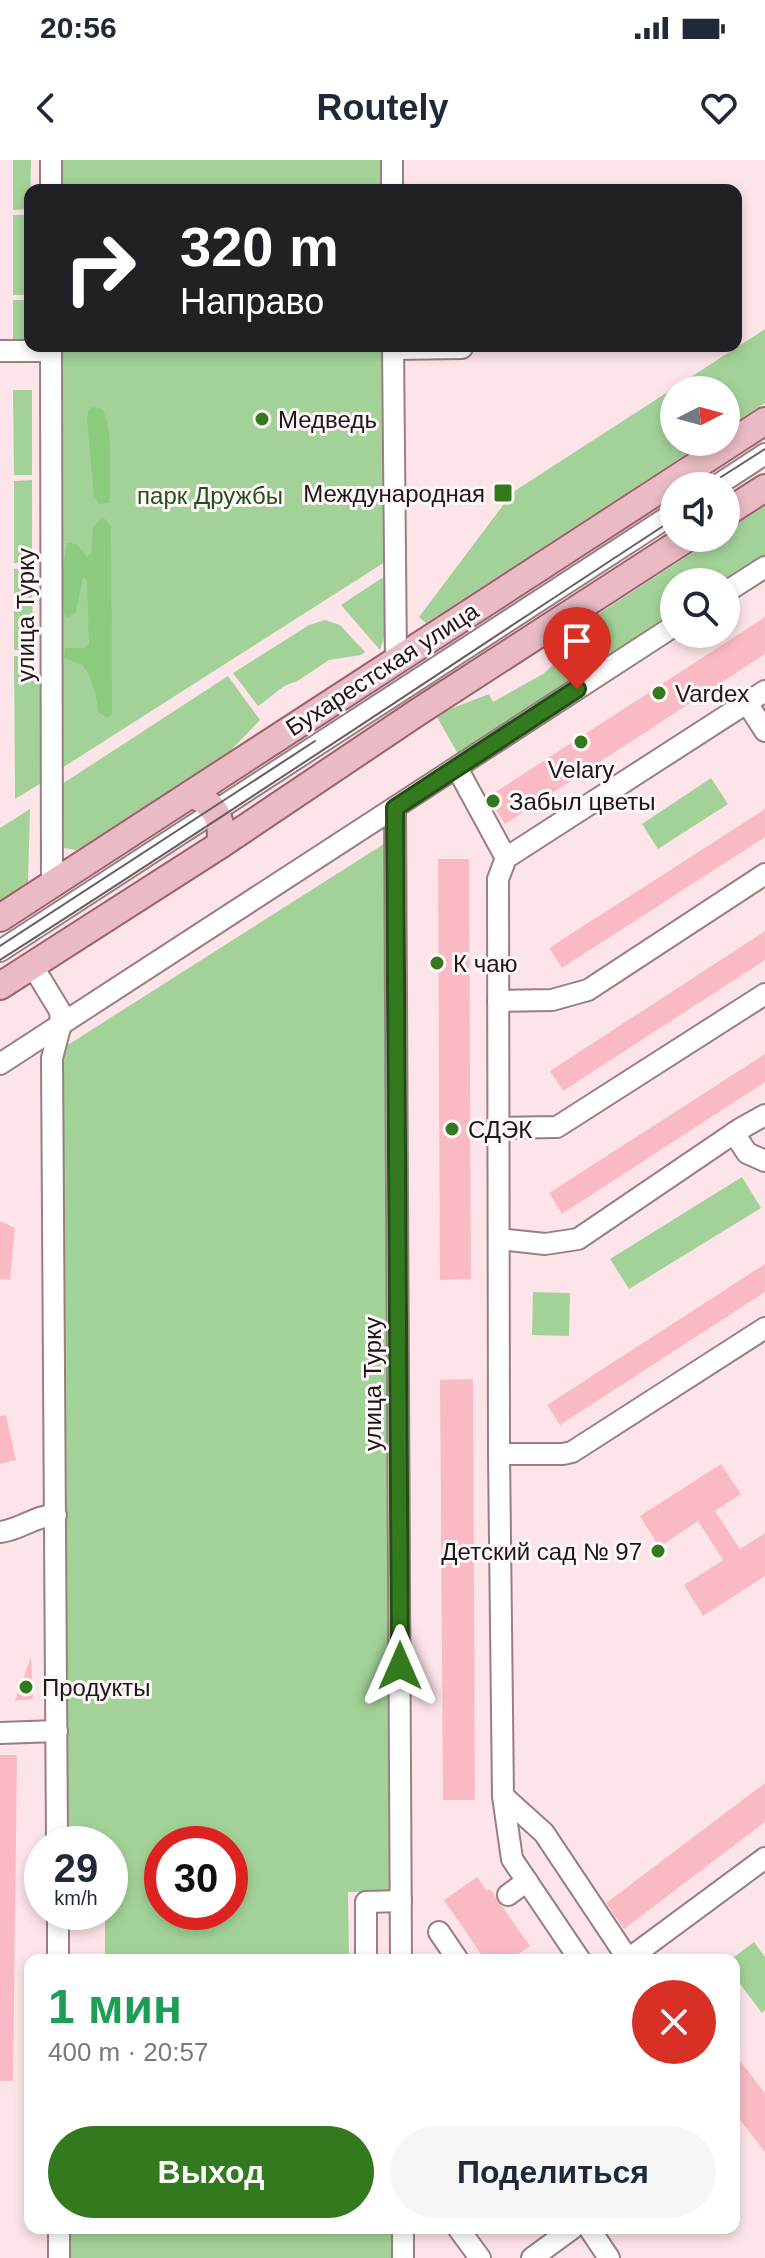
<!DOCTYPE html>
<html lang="ru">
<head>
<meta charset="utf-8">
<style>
	body { margin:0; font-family:Arial,sans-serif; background:#f6f6f7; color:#1f2937; height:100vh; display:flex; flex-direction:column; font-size:30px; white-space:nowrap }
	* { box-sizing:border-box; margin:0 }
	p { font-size:26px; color:#747a83 }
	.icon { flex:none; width:44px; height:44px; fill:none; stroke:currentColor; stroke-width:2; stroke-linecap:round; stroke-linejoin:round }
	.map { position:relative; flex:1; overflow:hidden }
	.details { position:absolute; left:24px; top:1794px; width:716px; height:280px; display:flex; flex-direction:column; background:#fff; border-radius:16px; box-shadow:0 4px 12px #0003 }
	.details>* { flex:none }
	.hud { position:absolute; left:24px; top:24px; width:718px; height:168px; border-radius:16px; box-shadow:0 4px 12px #0003; background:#202124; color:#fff; overflow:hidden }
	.needle { width:52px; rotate:84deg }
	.fabs { position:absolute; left:660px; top:216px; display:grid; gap:16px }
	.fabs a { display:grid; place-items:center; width:80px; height:80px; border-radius:50%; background:#fff; box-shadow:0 4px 12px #0003; font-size:40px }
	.speed { position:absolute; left:24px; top:1666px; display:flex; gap:16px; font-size:40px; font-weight:700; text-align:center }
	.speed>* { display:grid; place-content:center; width:104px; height:104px; border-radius:50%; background:#fff; box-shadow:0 4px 12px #0003; line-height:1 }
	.speed small { font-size:20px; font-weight:400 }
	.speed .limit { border:12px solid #d22; background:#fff; color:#111 }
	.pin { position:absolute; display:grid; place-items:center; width:68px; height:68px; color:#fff; margin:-82px -34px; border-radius:50% 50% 50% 0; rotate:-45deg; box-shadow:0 0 8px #0007 }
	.pin .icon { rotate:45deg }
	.me { position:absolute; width:88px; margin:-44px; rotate:0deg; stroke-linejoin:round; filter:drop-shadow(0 0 6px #0008) }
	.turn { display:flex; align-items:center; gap:28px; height:168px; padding:0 24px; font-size:36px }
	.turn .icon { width:104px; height:104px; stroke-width:2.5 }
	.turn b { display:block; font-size:56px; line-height:68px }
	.round { display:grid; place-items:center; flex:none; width:84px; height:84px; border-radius:42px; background:#f6f6f7 }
	.summary { display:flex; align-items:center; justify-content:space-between; height:136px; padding:0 24px }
	h1 { font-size:48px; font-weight:700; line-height:60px; color:#1e9e55 }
	.primary-button { display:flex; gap:16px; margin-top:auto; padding:16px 24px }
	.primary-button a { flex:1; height:92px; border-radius:48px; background:#337a1e; color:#fff; font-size:32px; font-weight:700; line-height:92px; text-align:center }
	.primary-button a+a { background:#f6f6f7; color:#1f2937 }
	.status { display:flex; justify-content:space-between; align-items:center; height:56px; padding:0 40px; background:#fff; direction:ltr }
	.status svg { height:22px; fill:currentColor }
	header { display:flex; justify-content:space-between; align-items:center; height:104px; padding:0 24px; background:#fff; font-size:36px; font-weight:700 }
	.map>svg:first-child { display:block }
	.green { fill:#a3d298; fill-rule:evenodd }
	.forest { fill:#8ccb7d }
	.building { fill:#fabac5 }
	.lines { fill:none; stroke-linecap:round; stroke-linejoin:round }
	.minor-casing { stroke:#9a7e83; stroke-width:24 }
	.major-casing { stroke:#9a636d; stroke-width:30 }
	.minor { stroke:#fff; stroke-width:20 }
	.major { stroke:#eabbc4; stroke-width:26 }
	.tram { stroke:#6b5c5e; stroke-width:2 }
	.route-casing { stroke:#214f14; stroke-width:20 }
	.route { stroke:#337a1e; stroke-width:14 }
	.poi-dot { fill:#337a1e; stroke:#fdf7f8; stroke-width:3 }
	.labels { text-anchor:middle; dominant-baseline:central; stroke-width:6; stroke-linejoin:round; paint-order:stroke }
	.poi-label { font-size:24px; fill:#201617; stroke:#fdf7f8; text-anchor:start }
	.park-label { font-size:24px; fill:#254e1a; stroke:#fdf7f8 }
	.street-label { font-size:24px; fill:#201617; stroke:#fdf7f8 }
</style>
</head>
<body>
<div class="status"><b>20:56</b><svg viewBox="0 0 49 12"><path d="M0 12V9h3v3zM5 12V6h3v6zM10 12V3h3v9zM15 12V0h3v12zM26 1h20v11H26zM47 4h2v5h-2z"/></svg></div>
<header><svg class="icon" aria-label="back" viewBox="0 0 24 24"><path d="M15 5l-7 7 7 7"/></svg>Routely<svg class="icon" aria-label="heart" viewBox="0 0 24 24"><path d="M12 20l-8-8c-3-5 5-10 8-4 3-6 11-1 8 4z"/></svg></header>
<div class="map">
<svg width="765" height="2098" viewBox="0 0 765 2098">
	<rect width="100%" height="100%" fill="#fde4e8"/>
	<g class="green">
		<path d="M13 0H31L30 49 13 50Z"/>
		<rect x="60" y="0" width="323" height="30"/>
		<rect x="13" y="55" width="17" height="80"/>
		<rect x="13" y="140" width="17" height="42"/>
		<path d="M765 169V243L726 268V230H674V282H705L426 463 419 457 513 332Z"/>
		<path d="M60 186H384L385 402 62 608Z"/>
		<path d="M13 230H32V315H14Z"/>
		<path d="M32 320V403H14V321Z"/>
		<path d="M765 346V395L723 422H674V454L458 594 437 557 450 549 489 534 493 542 543 514 561 498 557 490 586 462 715 378H726V371Z"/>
		<path d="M32 408 33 490H14V409Z"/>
		<path d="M385 416V475L380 490 341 445Z"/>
		<path d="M325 460 340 465 365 492 361 495 329 500 296 522C283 523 270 539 258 546L233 513 309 465Z"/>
		<path d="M14 496H33V514L43 516V622L15 639Z"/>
		<path d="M228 516 260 560 230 591 84 686 76 690 64 688 62 682V624Z"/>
		<path d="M711 618 728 644 658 689 642 664Z"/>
		<path d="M30 649 28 722 0 741V668Z"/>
		<path d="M387 682 391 1732H348L349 1800H105V1752H110V1684H68L63 888ZM162 1684H230V1752H162Z"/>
		<path d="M742 1017 761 1048 629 1129 610 1099Z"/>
		<path d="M533 1132 570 1133 569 1176 532 1175Z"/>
		<path d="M754 1782 765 1797V1850L762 1853 734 1816V1800H730Z"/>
		<path d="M69 2068H393V2098H70Z"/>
	</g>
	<g class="forest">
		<path d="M92 247 102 249C113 266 110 313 110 335L109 343 99 344 94 336 87 260 88 251Z"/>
		<path d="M105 359 111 366 112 551 111 556 106 557 98 552C97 536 92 519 83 505L64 498 65 488H85L89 484 87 420 83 417 76 452 68 458 64 454 62 412 67 383 77 384 87 397 91 394 93 369 99 360Z"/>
	</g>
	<g class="building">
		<path d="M765 457V494L505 664 488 637Z"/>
		<path d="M765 649V677L562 808 549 788Z"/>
		<path d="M438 699H469L471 1119 440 1120Z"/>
		<path d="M765 771V800L563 931 550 911Z"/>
		<path d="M765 894V922L562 1054 549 1033Z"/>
		<path d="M0 1061 15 1068 10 1120 0 1119Z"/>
		<path d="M765 1104V1132L560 1265 547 1245Z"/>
		<path d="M473 1219 475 1640H443L440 1220Z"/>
		<path d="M6 1255 16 1300 0 1304V1256Z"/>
		<path d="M721 1304 741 1334 715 1351 740 1389 765 1373V1416L703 1456 684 1425 723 1400 698 1361 659 1387 640 1356Z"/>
		<path d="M31 1497 33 1539 15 1541Z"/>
		<path d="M0 1595H17L13 1921H0Z"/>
		<path d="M765 1623V1662L624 1769 606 1743Z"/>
		<path d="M477 1717 487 1731 490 1729 530 1786 509 1800H485L444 1740Z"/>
		<path d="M734 1893 765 1933V1992L734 1952Z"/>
	</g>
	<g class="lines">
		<g class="minor-casing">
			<g id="minor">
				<path d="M51 0V30"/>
				<path d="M392 0V30"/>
				<path d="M51 186 52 724"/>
				<path d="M393 186 396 500"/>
				<path d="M393 189 462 188"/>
				<path d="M0 191H51"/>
				<path d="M716 326 765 294"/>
				<path d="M726 432 765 407"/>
				<path d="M747 543 765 571"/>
				<path d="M457 608 506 698"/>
				<path d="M395 648 401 1800"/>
				<path d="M0 791 674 353"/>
				<path d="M32 805 60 851 61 864 52 898 57 1684"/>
				<path d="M498 841 552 840 588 830 765 714"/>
				<path d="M0 904 674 466"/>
				<path d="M499 968 557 967 765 834"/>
				<path d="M734 973 747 993 765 1001"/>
				<path d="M499 1079 545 1084 578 1079 740 969 765 955"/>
				<path d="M499 1294H563L572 1292 765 1168"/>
				<path d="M0 1372C21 1370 35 1355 56 1355"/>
				<path d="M0 1573 57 1571"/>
				<path d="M503 1636 544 1673 628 1799"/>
				<path d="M508 1735 527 1721"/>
				<path d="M58 1752V1800"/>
				<path d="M439 1772 458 1800"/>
				<path d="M366 1800V1742L401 1741"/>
				<path d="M580 1800 512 1699 503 1636 499 1294 498 719 506 698 765 531"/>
				<path d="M627 1800 765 1698"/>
				<path d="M59 2068V2098"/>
				<path d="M403 2068V2098"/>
				<path d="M458 2068 480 2098"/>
				<path d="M589 2068 609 2098"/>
				<path d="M532 2098 573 2068"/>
			</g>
		</g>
		<g class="major-casing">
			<g id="major">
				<path d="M726 353 765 328"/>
				<path d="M191 634C215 643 224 660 220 685"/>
				<path d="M0 758 765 261"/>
				<path d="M0 826 220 685 418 552 687 378"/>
			</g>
		</g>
		<use href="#minor" class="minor"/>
		<use href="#major" class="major"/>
		<g class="tram">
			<path d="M707 326 765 289"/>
			<path d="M0 786 315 581"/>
			<path d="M0 800C226 656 449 506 674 359"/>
		</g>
	</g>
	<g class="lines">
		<g class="route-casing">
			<path id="route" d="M400 1506 395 648 577 529"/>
		</g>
		<use href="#route" class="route"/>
	</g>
	<g class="poi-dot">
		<circle cx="262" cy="259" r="8"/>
		<rect x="493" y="323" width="20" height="20" rx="4"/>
		<circle cx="659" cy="533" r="8"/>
		<circle cx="581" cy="582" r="8"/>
		<circle cx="493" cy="641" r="8"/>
		<circle cx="437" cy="803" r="8"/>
		<circle cx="452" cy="969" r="8"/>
		<circle cx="658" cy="1391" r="8"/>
		<circle cx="26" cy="1527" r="8"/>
	</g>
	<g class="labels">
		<g class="poi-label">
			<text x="278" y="259">Медведь</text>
			<text x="485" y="333" text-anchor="end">Международная</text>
			<text x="675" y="533">Vardex</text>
			<text x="581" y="609" text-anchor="middle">Velary</text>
			<text x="509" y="641">Забыл цветы</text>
			<text x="453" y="803">К чаю</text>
			<text x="468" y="969">СДЭК</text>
			<text x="642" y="1391" text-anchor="end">Детский сад № 97</text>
			<text x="42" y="1527">Продукты</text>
		</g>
		<g class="park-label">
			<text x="210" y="335">парк Дружбы</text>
		</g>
		<g class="street-label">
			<text transform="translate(25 455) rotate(-90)">улица Турку</text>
			<text transform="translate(382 509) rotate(-33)">Бухарестская улица</text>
			<text transform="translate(372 1224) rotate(-90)">улица Турку</text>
		</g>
	</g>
</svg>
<div class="fabs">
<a><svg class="needle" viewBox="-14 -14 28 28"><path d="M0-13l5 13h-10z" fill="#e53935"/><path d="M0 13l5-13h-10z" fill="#747a83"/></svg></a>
<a><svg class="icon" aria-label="sound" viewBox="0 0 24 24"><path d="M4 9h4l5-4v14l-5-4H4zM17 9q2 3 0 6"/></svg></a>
<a><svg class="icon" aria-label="search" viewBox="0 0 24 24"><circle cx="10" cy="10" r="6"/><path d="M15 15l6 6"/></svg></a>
</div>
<div class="speed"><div>29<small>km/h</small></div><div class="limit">30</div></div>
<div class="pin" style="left:577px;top:529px;background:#d93025"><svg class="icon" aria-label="arrive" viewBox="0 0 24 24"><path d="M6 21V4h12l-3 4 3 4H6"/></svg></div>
<svg class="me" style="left:400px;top:1506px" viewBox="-20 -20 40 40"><path d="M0-17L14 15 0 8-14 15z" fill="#337a1e" stroke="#fff" stroke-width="4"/></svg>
<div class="hud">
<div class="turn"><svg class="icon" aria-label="right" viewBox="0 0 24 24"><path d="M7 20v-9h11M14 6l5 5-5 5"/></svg><div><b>320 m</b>Направо</div></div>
</div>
<section class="details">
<div class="summary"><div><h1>1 мин</h1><p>400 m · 20:57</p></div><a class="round" style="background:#d93025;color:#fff"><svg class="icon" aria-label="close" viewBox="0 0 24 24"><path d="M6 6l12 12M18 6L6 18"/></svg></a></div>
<div class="primary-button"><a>Выход</a><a>Поделиться</a></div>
</section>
</div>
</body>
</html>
